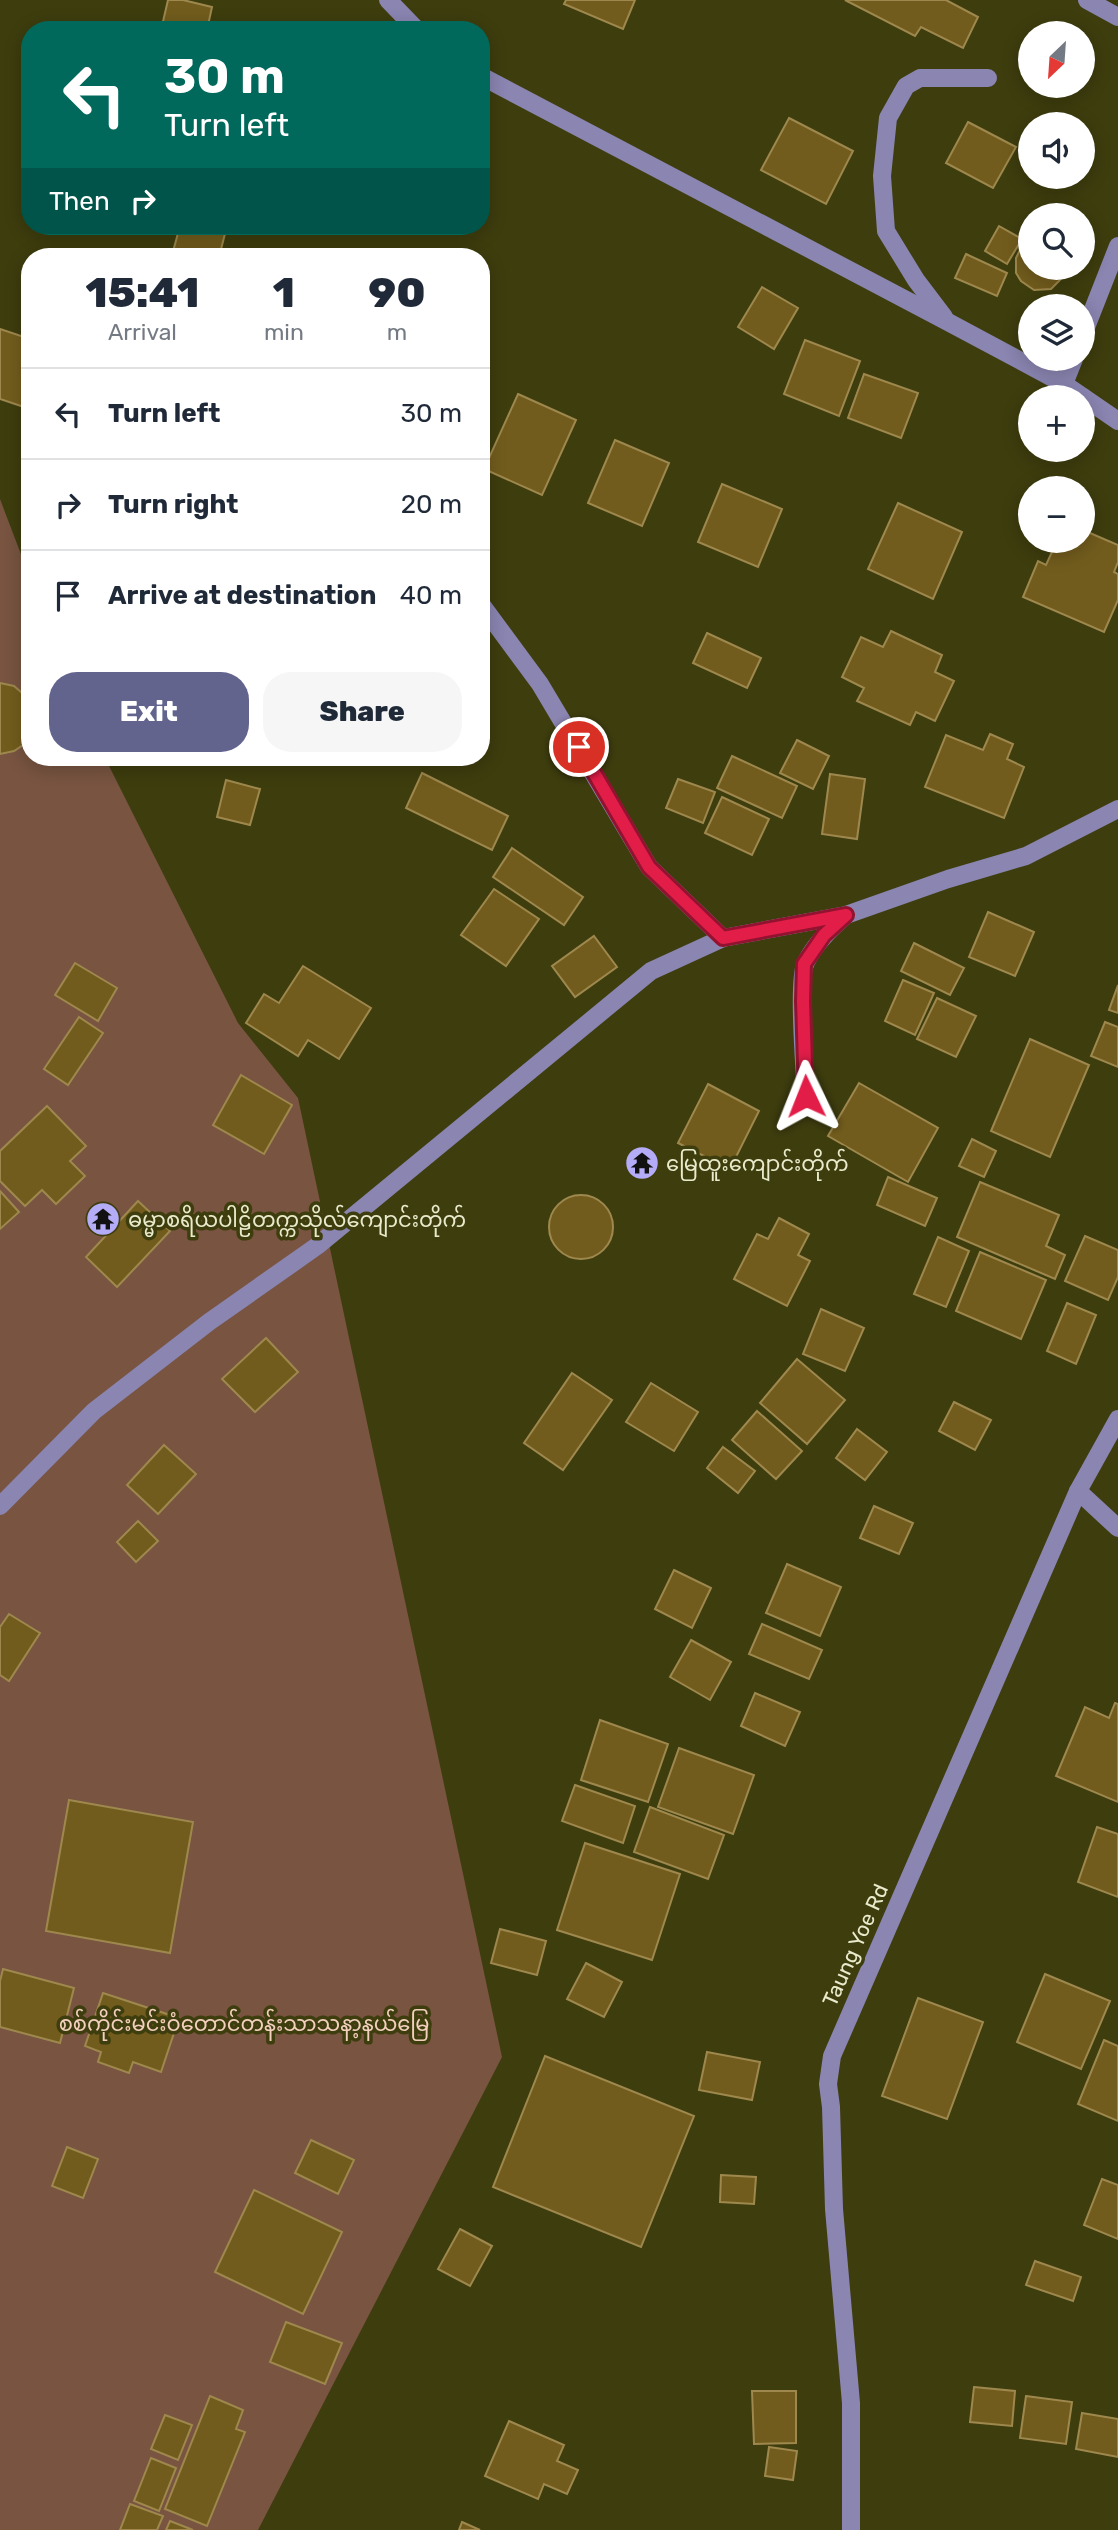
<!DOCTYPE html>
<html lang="en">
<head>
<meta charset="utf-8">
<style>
	body { margin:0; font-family:Rubik,"Noto Sans Myanmar",sans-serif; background:#f6f6f7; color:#1f2937; height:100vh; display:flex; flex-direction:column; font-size:26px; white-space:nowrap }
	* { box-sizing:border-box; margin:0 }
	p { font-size:23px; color:#747a83 }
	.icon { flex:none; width:38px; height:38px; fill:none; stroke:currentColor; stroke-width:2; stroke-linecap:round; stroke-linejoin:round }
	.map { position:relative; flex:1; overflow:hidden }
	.details { position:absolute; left:21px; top:248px; width:469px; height:518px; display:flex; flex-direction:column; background:#fff; border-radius:28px; box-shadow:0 4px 18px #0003 }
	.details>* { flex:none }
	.hud { position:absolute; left:21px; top:21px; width:469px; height:214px; border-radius:28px; box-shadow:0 4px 18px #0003; background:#00695c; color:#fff; overflow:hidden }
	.needle { width:46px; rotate:205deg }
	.buttons { position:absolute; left:1018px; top:21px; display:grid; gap:14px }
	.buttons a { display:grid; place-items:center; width:77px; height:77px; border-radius:50%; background:#fff; box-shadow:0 4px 18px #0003; font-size:35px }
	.pin { position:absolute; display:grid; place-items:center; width:60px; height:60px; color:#fff; margin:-30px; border:4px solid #fff; border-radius:50%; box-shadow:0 2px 7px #0007 }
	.me { position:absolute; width:77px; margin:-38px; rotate:358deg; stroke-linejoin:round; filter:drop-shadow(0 0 5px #0008) }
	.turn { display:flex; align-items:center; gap:24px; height:147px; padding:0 28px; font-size:32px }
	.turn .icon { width:91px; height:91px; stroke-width:2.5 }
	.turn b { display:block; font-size:49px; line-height:60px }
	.then { display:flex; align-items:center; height:66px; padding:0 28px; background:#0003; gap:14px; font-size:26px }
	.eta { display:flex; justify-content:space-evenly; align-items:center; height:119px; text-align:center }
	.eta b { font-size:42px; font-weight:800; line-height:49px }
	.cta { display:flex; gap:14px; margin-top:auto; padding:14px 28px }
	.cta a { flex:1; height:80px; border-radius:28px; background:#62648e; color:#fff; font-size:28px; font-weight:800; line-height:80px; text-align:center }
	.cta a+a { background:#f6f6f7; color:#1f2937 }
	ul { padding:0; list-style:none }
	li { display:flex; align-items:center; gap:21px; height:91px; padding:0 28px; border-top:2px solid #e0e1e3 }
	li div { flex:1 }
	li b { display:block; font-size:26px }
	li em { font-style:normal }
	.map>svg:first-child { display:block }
	.green { fill:#785441 }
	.building { fill:#725c1d; stroke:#9e884d; stroke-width:2 }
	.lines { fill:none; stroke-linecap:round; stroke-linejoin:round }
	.minor { stroke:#8a85b1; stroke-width:18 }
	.route-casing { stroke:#92132f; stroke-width:18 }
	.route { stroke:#e11d48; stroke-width:12 }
	.labels { text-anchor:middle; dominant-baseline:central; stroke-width:7; stroke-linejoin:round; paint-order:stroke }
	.poi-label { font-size:21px; fill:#eaebcc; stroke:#3e3d0e; text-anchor:start }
	.street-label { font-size:21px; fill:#eaebcc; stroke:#3e3d0e }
	.park-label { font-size:21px; fill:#f3d0be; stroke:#3e3d0e }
</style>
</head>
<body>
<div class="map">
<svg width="1118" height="2530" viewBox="0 0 1118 2530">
	<rect width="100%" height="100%" fill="#3e3d0e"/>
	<path class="green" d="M0 499 30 578V758H105L238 1023 298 1098 502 2057 258 2530H0Z"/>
	<g class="building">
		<path d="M168 0H183L212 7 207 30H161Z"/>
		<path d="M566 0H635L623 29 564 4Z"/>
		<path d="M845 0H946L978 17 963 48 921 27 915 36Z"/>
		<path d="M789 118 853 151 826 204 761 170Z"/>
		<path d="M968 122 1016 147 993 188 946 163Z"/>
		<path d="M180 226H227L219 257 172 255Z"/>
		<path d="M999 226 1022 239 1007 264 985 251Z"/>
		<path d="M1031 242V268H1066L1063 277 1051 289 1034 290 1021 281 1016 273V258L1020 250Z"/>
		<path d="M966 254 1007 273 997 296 955 278Z"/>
		<path d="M762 287 798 308 774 349 738 327Z"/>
		<path d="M0 329 30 339V409L0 399Z"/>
		<path d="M805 340 860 361 839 416 784 394Z"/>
		<path d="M864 374 918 393 901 438 848 418Z"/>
		<path d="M518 394 576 420 542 495 484 469Z"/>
		<path d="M615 440 669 463 642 526 588 503Z"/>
		<path d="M722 484 782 509 758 567 698 542Z"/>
		<path d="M898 503 962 532 933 599 868 569Z"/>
		<path d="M1083 530 1118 545V562L1114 572 1118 574V600L1104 632 1023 597 1038 561 1046 565 1057 541H1083Z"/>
		<path d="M891 631 942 655 935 672 954 681 935 721 916 712 910 725 857 701 864 688 842 677 861 637 883 647Z"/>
		<path d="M707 633 761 658 747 688 693 663Z"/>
		<path d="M0 683 14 686 30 700V737L26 743 14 751 0 754Z"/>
		<path d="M481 706 488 710 481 723Z"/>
		<path d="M990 734 1013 744 1007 759 1024 767 1004 818 925 787 946 735 983 750Z"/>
		<path d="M797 740 829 756 813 789 780 773Z"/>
		<path d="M732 756 797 786 782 818 717 788Z"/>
		<path d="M422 773 508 816 492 850 406 808Z"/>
		<path d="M830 774 865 779 857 839 822 834Z"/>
		<path d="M678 779 715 792 703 823 666 808Z"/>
		<path d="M226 780 260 789 250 825 217 817Z"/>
		<path d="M722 797 769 819 752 855 705 833Z"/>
		<path d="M512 848 583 897 564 925 493 877Z"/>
		<path d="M494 889 539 919 506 966 461 935Z"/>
		<path d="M988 912 1034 932 1015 976 969 957Z"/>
		<path d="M594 936 617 967 575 997 552 966Z"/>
		<path d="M914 943 964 968 950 995 901 971Z"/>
		<path d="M75 963 117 988 98 1021 55 995Z"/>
		<path d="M303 966 371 1008 339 1059 308 1040 298 1056 246 1023 264 994 279 1003Z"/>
		<path d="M903 980 934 993 915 1035 885 1021Z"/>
		<path d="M1118 985V1013L1109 1010Z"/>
		<path d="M937 998 976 1016 956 1057 917 1039Z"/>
		<path d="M79 1017 103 1033 68 1085 44 1069Z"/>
		<path d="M1105 1022 1118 1027V1067L1091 1056Z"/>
		<path d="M1030 1039 1089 1065 1050 1157 991 1131Z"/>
		<path d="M241 1075 292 1105 264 1154 213 1125Z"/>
		<path d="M859 1083 938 1128 908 1182 828 1136Z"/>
		<path d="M708 1084 759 1111 730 1169 678 1143Z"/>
		<path d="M47 1106 86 1146 70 1161 85 1176 56 1204 42 1190 25 1206 0 1181V1151Z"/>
		<path d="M972 1139 996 1151 984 1177 959 1166Z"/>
		<path d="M888 1177 937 1198 925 1226 877 1205Z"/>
		<path d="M980 1182 1059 1215 1046 1246 1065 1255 1055 1279 957 1237Z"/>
		<path d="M0 1191 19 1212 0 1229Z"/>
		<circle cx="581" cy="1227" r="32"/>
		<path d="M138 1201 170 1231 117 1287 86 1257Z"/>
		<path d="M779 1218 809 1234 798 1255 810 1261 787 1306 734 1279 757 1234 768 1239Z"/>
		<path d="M1085 1236 1118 1250V1277L1108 1300 1065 1281Z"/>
		<path d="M938 1237 969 1251 946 1307 914 1294Z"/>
		<path d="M980 1252 1046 1280 1021 1339 956 1311Z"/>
		<path d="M1067 1303 1096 1315 1076 1364 1047 1351Z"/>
		<path d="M821 1309 864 1328 845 1371 803 1354Z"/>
		<path d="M266 1338 298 1372 255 1412 222 1379Z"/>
		<path d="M797 1359 845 1400 807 1444 760 1403Z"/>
		<path d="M572 1373 612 1400 563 1470 524 1443Z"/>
		<path d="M651 1383 698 1412 674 1451 626 1422Z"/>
		<path d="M954 1402 991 1420 975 1450 939 1431Z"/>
		<path d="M757 1411 802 1451 776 1479 732 1440Z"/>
		<path d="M857 1429 887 1452 865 1480 836 1458Z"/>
		<path d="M164 1445 196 1474 158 1514 127 1485Z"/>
		<path d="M723 1447 755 1471 738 1493 707 1468Z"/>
		<path d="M874 1506 913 1523 899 1554 860 1538Z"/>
		<path d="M138 1521 158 1541 136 1562 117 1542Z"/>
		<path d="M787 1564 841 1587 820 1636 766 1613Z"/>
		<path d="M674 1570 711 1588 692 1628 655 1609Z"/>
		<path d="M9 1614 40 1633 9 1681 0 1675V1627Z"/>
		<path d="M762 1624 822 1650 809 1679 749 1654Z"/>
		<path d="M691 1640 731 1662 710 1700 670 1677Z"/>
		<path d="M755 1693 800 1712 785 1746 741 1726Z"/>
		<path d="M1115 1703 1118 1704V1802L1056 1776 1085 1707 1109 1718Z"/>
		<path d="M600 1720 668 1744 648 1802 581 1780Z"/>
		<path d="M679 1748 754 1775 733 1834 658 1807Z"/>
		<path d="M575 1785 635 1806 623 1843 562 1821Z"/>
		<path d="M69 1800 193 1822 170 1953 46 1931Z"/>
		<path d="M650 1807 724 1835 708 1879 634 1852Z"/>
		<path d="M1097 1827 1118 1834V1897L1078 1882Z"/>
		<path d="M585 1843 680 1874 652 1960 557 1930Z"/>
		<path d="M500 1929 546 1941 537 1975 491 1963Z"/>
		<path d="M586 1963 622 1982 604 2017 567 1999Z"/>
		<path d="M3 1969 74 1988 60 2043 0 2027V1981Z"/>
		<path d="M1045 1974 1110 2001 1081 2069 1017 2042Z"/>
		<path d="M103 1993 179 2018 161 2072 133 2062 129 2073 98 2062 101 2052 85 2046Z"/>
		<path d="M918 1998 983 2022 947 2119 882 2096Z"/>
		<path d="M1104 2040 1118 2046V2121L1078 2104Z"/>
		<path d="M707 2052 760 2062 752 2100 699 2090Z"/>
		<path d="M545 2056 694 2116 641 2247 493 2187Z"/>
		<path d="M311 2140 354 2160 338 2194 295 2173Z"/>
		<path d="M67 2147 98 2159 83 2198 52 2186Z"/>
		<path d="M721 2175 756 2177 754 2204 720 2202Z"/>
		<path d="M1102 2179 1118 2185V2239L1084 2225Z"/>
		<path d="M254 2190 342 2232 303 2314 215 2272Z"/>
		<path d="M460 2229 492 2246 470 2286 438 2269Z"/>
		<path d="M1035 2261 1081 2277 1073 2301 1026 2285Z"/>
		<path d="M286 2322 342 2343 325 2384 270 2362Z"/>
		<path d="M974 2387 1015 2391 1012 2426 970 2422Z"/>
		<path d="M752 2391H796V2443L754 2444Z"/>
		<path d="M210 2396 243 2410 236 2429 245 2432 207 2526 165 2509Z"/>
		<path d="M1026 2396 1072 2402 1066 2444 1020 2438Z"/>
		<path d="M1082 2413 1118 2419V2457L1076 2449Z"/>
		<path d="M165 2415 192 2425 178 2460 151 2449Z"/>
		<path d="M509 2421 564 2445 557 2461 578 2470 567 2494 544 2484 538 2499 485 2476Z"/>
		<path d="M769 2447 797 2451 793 2480 765 2476Z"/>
		<path d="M151 2458 176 2468 159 2511 134 2501Z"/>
		<path d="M130 2504 163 2516 157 2530H120Z"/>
		<path d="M170 2521 193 2530H166Z"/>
		<path d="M462 2522 480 2530H459Z"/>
	</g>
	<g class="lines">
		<g class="minor">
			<path d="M388 0 417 30"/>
			<path d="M1087 0 1118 17"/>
			<path d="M481 76 948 322 1064 384 1083 397"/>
			<path d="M944 317 916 280 886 231 882 176 888 118 906 86 920 78H988"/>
			<path d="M1083 335 1118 246"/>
			<path d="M1064 384 1074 359"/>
			<path d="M1083 397 1118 421"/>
			<path d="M481 604 540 684 649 867 723 938"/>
			<path d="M806 1096C805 1072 797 979 806 962 815 944 829 930 844 917"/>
			<path d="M1078 1491 1118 1528"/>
			<path d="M0 1506 94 1411 209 1322 317 1246 651 971 723 938 846 915 948 879 1026 856 1118 809"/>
			<path d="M851 2530V2403L834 2209 831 2107 828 2084 832 2056 1078 1491 1118 1419"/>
		</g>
	</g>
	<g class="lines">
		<g class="route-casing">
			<path id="route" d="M579 747 649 867 723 938 846 915 824 935 804 964 803 1001 806 1096"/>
		</g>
		<use href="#route" class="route"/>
	</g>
	<defs>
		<g id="temple-disc" transform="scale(1.75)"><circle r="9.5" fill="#b5acf8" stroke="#3e3d0e"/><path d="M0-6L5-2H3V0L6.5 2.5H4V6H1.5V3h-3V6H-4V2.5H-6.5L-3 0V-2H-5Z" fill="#111"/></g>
	</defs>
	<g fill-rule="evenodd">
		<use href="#temple-disc" x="642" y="1163"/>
		<use href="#temple-disc" x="103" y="1219"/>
	</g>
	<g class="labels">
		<g class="poi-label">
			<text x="666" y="1163">မြေထူးကျောင်းတိုက်</text>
			<text x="128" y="1219">ဓမ္မာစရိယပါဠိတက္ကသိုလ်ကျောင်းတိုက်</text>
		</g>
		<g class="street-label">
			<text transform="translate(855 1945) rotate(-66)">Taung Yoe Rd</text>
		</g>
		<g class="park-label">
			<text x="244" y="2023">စစ်ကိုင်းမင်းဝံတောင်တန်းသာသနာ့နယ်မြေ</text>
		</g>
	</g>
</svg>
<div class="buttons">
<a><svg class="needle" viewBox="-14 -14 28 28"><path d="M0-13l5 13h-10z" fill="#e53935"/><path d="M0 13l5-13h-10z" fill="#747a83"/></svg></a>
<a><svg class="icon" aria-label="sound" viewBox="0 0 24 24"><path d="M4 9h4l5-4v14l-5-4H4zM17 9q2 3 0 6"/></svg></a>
<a><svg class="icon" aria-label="search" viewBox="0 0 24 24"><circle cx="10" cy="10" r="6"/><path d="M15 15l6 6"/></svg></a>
<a><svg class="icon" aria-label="layers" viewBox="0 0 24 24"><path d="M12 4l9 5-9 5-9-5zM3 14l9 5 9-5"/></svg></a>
<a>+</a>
<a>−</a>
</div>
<div class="pin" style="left:579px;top:747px;background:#d93025"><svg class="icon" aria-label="arrive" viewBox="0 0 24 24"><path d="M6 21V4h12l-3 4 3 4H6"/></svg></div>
<svg class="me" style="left:806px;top:1096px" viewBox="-20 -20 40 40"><path d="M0-17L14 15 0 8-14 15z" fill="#e11d48" stroke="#fff" stroke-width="4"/></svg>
<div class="hud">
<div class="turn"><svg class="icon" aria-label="left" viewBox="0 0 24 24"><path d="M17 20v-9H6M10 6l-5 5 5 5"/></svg><div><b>30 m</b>Turn left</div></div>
<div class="then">Then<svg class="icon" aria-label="right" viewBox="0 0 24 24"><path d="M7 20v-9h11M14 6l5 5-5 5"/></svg></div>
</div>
<section class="details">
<div class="eta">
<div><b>15:41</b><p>Arrival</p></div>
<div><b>1</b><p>min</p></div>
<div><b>90</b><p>m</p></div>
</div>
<ul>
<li><svg class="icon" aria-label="left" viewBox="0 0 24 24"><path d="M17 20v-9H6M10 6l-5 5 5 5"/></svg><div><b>Turn left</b></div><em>30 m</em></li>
<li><svg class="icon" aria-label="right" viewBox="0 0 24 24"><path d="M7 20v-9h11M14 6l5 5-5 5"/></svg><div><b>Turn right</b></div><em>20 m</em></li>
<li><svg class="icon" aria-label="arrive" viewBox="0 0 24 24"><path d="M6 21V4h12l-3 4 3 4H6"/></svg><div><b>Arrive at destination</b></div><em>40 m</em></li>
</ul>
<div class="cta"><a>Exit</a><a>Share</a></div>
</section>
</div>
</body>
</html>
